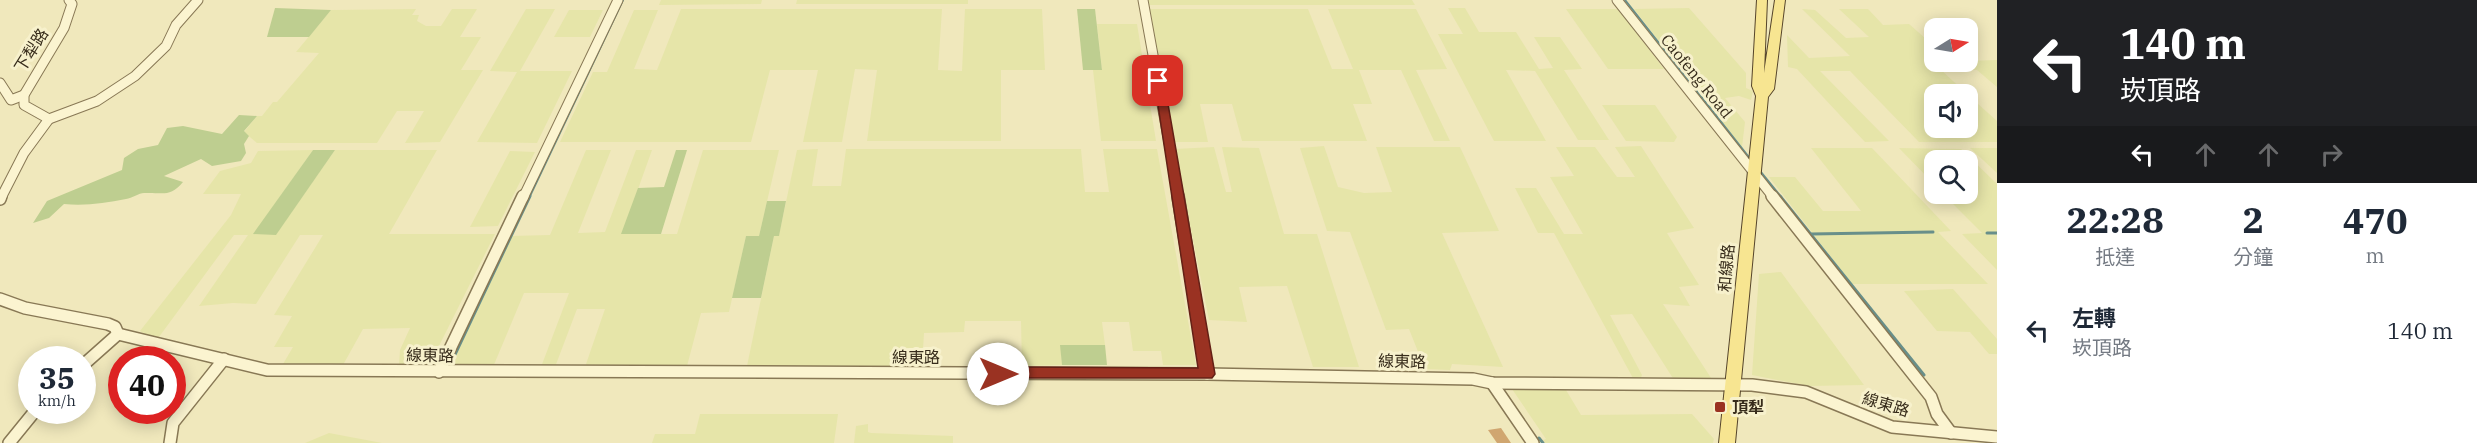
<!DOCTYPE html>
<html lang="zh-TW">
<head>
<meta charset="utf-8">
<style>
	body { margin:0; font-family:"IBM Plex Serif","Noto Sans TC",serif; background:#f2f2f3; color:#1f2937; height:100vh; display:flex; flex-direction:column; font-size:22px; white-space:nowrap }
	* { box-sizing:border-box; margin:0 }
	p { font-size:20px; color:#747a83 }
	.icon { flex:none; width:33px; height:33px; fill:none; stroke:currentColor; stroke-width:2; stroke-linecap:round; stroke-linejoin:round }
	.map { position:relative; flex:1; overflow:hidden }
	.side { display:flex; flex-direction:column; background:#fff; width:480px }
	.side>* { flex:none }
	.guide { background:#202124; color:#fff; overflow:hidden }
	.needle { width:39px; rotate:79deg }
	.fabs { position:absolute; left:1924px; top:18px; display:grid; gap:12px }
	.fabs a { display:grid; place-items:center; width:54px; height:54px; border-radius:12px; background:#fff; box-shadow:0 3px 15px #0003; font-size:30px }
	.speed { position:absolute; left:18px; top:346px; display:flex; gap:12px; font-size:30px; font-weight:700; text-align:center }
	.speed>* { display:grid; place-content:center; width:78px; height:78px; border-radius:50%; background:#fff; box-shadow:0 3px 15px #0003; line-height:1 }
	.speed small { font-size:15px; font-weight:400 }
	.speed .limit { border:9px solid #d22; background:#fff; color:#111 }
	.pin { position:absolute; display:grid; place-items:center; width:51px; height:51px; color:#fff; margin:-26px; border-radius:12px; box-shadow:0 3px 9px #0006 }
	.me { position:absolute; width:66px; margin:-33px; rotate:90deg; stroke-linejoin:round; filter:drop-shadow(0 0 4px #0008) }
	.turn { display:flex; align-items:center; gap:21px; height:126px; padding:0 24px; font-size:27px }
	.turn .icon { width:78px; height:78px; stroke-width:2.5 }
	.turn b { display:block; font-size:42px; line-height:51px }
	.lanes { display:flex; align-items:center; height:57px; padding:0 24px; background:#0003; justify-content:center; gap:30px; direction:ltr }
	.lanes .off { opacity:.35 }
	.eta { display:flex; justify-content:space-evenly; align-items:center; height:102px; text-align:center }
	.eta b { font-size:36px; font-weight:800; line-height:42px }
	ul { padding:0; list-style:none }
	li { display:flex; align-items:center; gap:18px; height:90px; padding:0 24px }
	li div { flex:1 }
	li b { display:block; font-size:22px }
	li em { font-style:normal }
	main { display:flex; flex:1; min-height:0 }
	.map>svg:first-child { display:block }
	.farmland { fill:#e6e5a9 }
	.green { fill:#bece90 }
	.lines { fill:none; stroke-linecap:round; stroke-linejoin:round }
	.stream-far1 { stroke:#688f8a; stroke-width:2 }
	.stream { stroke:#688f8a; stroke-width:3 }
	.building { fill:#d0a670 }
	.minor-far1-casing { stroke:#887855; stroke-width:11 }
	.minor-casing { stroke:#887855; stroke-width:14 }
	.major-casing { stroke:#55442a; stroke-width:2 }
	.minor-far1 { stroke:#fbf4d0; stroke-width:9 }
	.minor { stroke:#fbf4d0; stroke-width:11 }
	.major { fill:#f7e591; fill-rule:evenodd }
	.route { fill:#9a3222; stroke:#642016; stroke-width:1.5 }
	.poi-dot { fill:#9a3222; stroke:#f7f1cc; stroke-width:2 }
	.labels { text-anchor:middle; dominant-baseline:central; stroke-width:6; stroke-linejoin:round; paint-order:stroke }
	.street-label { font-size:16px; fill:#372c1b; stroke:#f7f1cc }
	.poi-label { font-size:16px; font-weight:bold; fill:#372c1b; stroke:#f7f1cc; text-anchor:start }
</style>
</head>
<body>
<main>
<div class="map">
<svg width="1997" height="443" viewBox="0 0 1997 443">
	<rect width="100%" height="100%" fill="#f0e8bc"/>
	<g class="farmland">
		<path d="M661 0H762L761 4 659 5Z"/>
		<path d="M797 0H968V4H796Z"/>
		<path d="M1147 0H1412L1415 5H1148Z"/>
		<path d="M1448 8H1465L1479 32H1516L1539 69 1553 68 1534 37H1560L1582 69 1564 70 1609 140H1578L1535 71 1506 70 1546 141H1494L1438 34H1463Z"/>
		<path d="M1689 8 1746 73V88L1753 91 1751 100 1739 96 1725 98 1745 122 1742 147 1634 9Z"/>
		<path d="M416 9 412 15H419L417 21 426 26H441L452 9H477L460 37H481L461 70H483L440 142 405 143 424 111H397L377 143H257L244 132 257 116H262L273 102H277L319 53 296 52 331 10Z"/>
		<path d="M526 9H555L520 71H572L537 143 477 142 517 72 490 71Z"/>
		<path d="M681 9H942L938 70 962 71 965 9H1042L1045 70H1001V141H867L877 70 855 69 842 142H803L818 70H770L751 142H560L593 72H607L634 10H658L634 69 657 70Z"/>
		<path d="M1149 9H1308L1332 69H1353L1328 9H1416L1447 69 1416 70 1450 141H1434L1401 70H1359L1372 104H1353L1367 141H1242L1232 104H1200L1208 142H1174Z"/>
		<path d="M1566 9H1618L1664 69H1608Z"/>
		<path d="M1802 9 1815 10 1846 38 1869 37 1839 9H1868L1883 25 1909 24 1935 47V62L1997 60V87L1977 70 1940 69 1967 94H1935V128H1968V95L1997 121V142H1919L1850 71H1820L1889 141 1865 142 1797 69 1788 67 1787 35 1809 58 1850 56Z"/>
		<path d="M569 10H603L590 37H554Z"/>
		<path d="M1097 24H1137L1156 141H1101L1093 70H1102Z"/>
		<path d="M1602 105H1655L1677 137 1674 142 1626 141Z"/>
		<path d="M1324 146 1338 187 1364 193 1392 192 1376 147H1460L1499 231 1442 233 1503 367 1452 364 1450 370 1425 369 1409 329 1386 330 1350 232 1327 231 1300 148Z"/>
		<path d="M1641 146 1694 228 1667 233 1699 285 1679 287 1690 306 1663 304 1713 381 1676 383 1632 314 1610 315 1642 375 1640 380H1634L1554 233H1538L1515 188H1536L1564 234H1583L1550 177 1574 176 1556 147H1595L1617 177H1635L1615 147Z"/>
		<path d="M1214 147 1226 192H1232L1222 147 1259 148 1284 234H1317L1359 367H1313L1287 286 1239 287 1247 322 1209 320 1175 149Z"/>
		<path d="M1811 148H1872L1951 231 1938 232 1988 284H1852L1769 177H1795L1823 211H1861Z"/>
		<path d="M1899 148 1961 149 1997 184V270L1962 234 1982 233 1943 194H1968V160H1935V185Z"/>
		<path d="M1970 148H1997V173Z"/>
		<path d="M818 149 812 186H841L846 149H1081L1085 192H1109L1103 149H1157L1196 365H1163L1161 351H1133L1129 322H1102L1105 345 1061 346 1062 365 1022 366 1021 321H965L964 332 924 333 922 366H747L774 236 779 235 797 150Z"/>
		<path d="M313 150 254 234H276L335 150H437L389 234H495L429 366H399L400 350 410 328 363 329 343 365 283 364 293 347H274L292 316 274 315 323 235H300L256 304 233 303 199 306 248 235H234L156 341 140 331 231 215 241 194H203L220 171 251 163 258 151Z"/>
		<path d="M586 150H611L578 233 605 232 636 150H652L622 234H677L703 150H779L759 236H746L729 312 701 313 687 366 585 367 605 309H577L555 367H541L569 293H524L493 367H449L510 236 550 235Z"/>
		<path d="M510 151 535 152 498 226 470 227Z"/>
		<path d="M1781 272 1864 385 1809 386 1752 375 1759 274Z"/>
		<path d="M1953 289 1997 339V354H1989L1970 332 1937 331 1904 291Z"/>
		<path d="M1512 389 1566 390 1581 415 1692 414 1714 439 1713 443H1545L1543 440 1546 439Z"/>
		<path d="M700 414H838L834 443H652L655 434H695Z"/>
		<path d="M868 424V432L871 433 953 436V443H854L856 426Z"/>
		<path d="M329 433 382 443H305Z"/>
	</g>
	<g class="green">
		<path d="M275 8 331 10 309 37H267Z"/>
		<path d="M1077 9H1095L1102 70H1083Z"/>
		<path d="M239 115 257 116 244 131 249 136 244 144 246 153 241 161 212 166 201 159 164 176 183 182C170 198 162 192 144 193 139 193 132 198 126 199 105 203 86 206 64 204L49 218 33 223 47 201 122 170 124 158 138 149 158 145 167 128 183 126 222 134Z"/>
		<path d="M313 150H335L276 235 253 234Z"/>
		<path d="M676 150H687L661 234H621L638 188 664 187Z"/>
		<path d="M767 201H786L779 236H774L761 298H732L746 236H759Z"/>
		<path d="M1060 345H1105L1107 365H1062Z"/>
	</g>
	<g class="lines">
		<g class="stream-far1">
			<path d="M1625 0 1752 161"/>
			<path d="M1760 171 1782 198"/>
			<path d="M529 198 623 0"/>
		</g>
		<g class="stream">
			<path d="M1780 196 1924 375"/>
			<path d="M1987 233H1997"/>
			<path d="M1811 234 1933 232"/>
			<path d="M450 365 530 196"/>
			<path d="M1539 438 1543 443"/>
		</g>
	</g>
	<path class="building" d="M1501 428 1511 443H1497L1488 430Z"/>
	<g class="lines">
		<g class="minor-far1-casing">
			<g id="minor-far1">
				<path d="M1143 0 1179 198"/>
				<path d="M1617 0 1774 198"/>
				<path d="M0 83 11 100 24 95"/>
				<path d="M49 119 97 101 135 76 166 46 176 25 198 0"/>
				<path d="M1 198 24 153 49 119 24 105V95L64 28 72 4 69 0"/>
				<path d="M523 198 618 0"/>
			</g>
		</g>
		<g class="minor-casing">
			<g id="minor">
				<path d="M1178 196 1207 374"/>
				<path d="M1772 196 1931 397 1937 414 1951 433"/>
				<path d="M0 199 1 196"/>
				<path d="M0 299 25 308 108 324 115 327 118 334"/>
				<path d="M118 334 267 370 1207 374 1473 379 1492 383 1752 385 1806 392 1892 427 1997 437"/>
				<path d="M82 366 118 334"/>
				<path d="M439 372 523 196"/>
				<path d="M1492 383 1533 443"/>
				<path d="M9 443 35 411"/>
				<path d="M170 443 173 423 224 359"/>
			</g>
		</g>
		<g class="major-casing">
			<path id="major" d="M1757 0H1767L1764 73 1775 0H1785L1774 89 1768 97 1735 443H1719L1756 96 1752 86Z"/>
		</g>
		<use href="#minor-far1" class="minor-far1"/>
		<use href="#minor" class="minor"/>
		<use href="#major" class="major"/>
	</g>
	<path class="route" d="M1154 79 1164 81 1215 374 1212 378H992L990 374 992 369 998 367 1198 368Z"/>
	<rect class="poi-dot" x="1714" y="401" width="12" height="12" rx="3"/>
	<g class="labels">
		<g class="street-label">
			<text transform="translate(31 50) rotate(-58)">下犁路</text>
			<text transform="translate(1697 76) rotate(51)">Caofeng Road</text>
			<text transform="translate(1726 268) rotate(-85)">和線路</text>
			<text transform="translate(430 355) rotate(1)">線東路</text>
			<text x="916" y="357">線東路</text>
			<text transform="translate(1402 361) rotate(1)">線東路</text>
			<text transform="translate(1886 404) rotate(17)">線東路</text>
		</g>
		<g class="poi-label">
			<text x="1732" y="407">頂犁</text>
		</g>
	</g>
</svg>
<div class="fabs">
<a><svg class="needle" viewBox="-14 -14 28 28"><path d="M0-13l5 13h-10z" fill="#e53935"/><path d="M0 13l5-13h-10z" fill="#747a83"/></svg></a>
<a><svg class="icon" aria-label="sound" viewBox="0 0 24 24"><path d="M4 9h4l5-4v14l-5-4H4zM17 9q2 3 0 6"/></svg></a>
<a><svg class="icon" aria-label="search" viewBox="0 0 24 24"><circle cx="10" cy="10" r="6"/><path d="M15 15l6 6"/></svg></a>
</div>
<div class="speed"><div>35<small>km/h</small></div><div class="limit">40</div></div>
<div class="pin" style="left:1158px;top:81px;background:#d93025"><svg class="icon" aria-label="arrive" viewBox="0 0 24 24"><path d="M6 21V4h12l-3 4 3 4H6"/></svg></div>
<svg class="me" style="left:998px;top:374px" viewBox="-20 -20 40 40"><circle r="19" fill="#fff"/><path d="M0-13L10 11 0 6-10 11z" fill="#9a3222"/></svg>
</div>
<section class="side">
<div class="guide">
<div class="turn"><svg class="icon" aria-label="left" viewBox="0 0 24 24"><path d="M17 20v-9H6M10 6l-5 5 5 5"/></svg><div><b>140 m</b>崁頂路</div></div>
<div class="lanes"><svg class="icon" aria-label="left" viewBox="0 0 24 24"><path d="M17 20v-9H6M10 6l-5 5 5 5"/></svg><svg class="icon off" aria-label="ahead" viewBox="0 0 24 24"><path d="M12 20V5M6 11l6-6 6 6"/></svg><svg class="icon off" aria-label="ahead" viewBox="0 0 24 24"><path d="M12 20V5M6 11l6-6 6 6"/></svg><svg class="icon off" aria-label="right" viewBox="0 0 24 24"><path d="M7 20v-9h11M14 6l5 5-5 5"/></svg></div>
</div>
<div class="eta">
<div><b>22:28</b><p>抵達</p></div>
<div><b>2</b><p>分鐘</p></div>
<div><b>470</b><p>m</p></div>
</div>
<ul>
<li><svg class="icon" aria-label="left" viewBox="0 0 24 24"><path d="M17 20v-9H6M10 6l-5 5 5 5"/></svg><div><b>左轉</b><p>崁頂路</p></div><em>140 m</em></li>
</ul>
</section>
</main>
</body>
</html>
